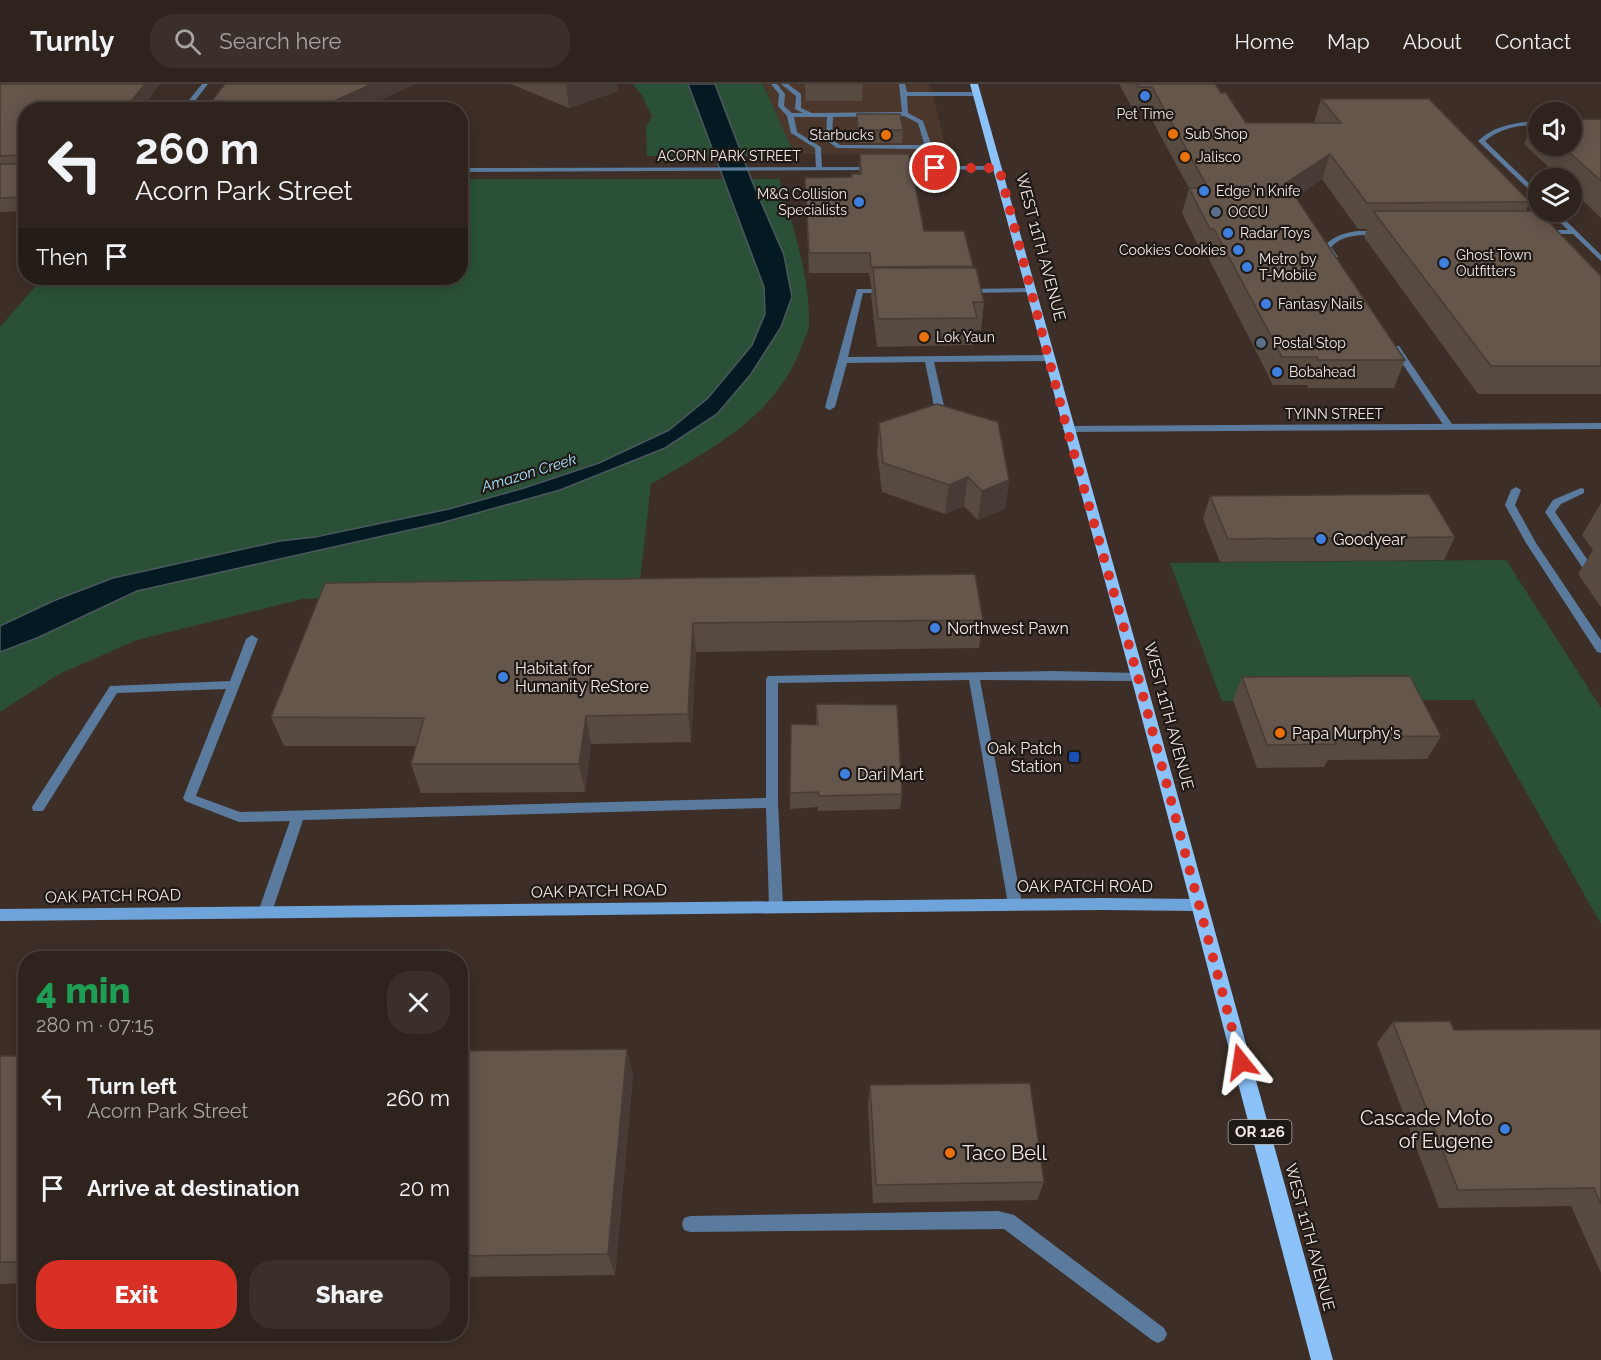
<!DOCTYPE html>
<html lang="en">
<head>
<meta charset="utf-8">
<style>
	body { margin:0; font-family:Raleway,sans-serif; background:#3a2f2a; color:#f1f3f6; height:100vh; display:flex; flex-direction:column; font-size:22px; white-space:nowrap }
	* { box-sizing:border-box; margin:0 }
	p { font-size:20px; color:#a7a4a4 }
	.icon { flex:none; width:33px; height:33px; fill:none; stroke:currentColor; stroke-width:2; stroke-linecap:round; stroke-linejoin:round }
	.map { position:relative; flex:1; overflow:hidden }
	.details { position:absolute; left:18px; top:867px; width:450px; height:390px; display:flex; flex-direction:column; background:#2e231d; border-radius:24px; box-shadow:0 3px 15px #0003,0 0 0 2px #49403b }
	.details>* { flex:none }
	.guide { position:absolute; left:18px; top:18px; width:450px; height:183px; border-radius:24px; box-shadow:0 3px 15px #0003,0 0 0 2px #49403b; background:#2e231d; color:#f1f3f6; overflow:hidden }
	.controls { position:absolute; left:1528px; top:18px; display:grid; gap:12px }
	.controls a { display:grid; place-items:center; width:54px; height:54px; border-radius:50%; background:#2e231d; box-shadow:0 3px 15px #0003,0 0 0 2px #49403b; font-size:30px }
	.pin { position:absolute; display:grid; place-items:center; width:51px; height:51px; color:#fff; margin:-26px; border:3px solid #fff; border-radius:50%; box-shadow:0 2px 6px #0007 }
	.me { position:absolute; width:66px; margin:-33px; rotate:345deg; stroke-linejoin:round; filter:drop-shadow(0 0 4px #0008) }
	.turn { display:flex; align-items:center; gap:21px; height:126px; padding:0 18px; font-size:27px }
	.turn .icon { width:78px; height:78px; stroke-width:2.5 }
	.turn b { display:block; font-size:42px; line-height:51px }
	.then { display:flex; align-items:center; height:57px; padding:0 18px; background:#0003; gap:12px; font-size:22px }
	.round { display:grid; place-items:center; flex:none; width:63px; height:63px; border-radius:24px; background:#3a2f2a }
	.summary { display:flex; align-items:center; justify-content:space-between; height:102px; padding:0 18px }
	h1 { font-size:36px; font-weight:800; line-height:45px; color:#1e9e55 }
	.action { display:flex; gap:12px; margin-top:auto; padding:12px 18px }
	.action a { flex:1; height:69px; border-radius:24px; background:#d93025; color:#fff; font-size:24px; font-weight:800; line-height:69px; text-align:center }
	.action a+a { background:#3a2f2a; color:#f1f3f6 }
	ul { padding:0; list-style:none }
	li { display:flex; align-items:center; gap:18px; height:90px; padding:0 18px }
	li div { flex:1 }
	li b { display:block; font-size:22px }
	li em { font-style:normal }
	header { display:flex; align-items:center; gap:36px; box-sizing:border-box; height:84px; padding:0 30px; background:#2e231d; border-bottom:2px solid #49403b }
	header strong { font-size:28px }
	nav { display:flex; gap:33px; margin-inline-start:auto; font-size:21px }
	.search { width:420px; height:54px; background:#3a2f2a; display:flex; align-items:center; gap:15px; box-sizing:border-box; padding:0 21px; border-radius:24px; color:#a7a4a4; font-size:22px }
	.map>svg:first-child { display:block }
	.built { fill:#4c372c }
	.green { fill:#2a5137 }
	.water { fill:#041a23; stroke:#4c585d; stroke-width:1.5 }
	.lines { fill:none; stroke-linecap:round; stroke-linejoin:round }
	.lane { fill:#5a7b9d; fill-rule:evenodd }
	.street { fill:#5a7b9d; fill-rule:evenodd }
	.secondary { fill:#6ea4da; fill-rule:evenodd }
	.primary { fill:#8bc2fa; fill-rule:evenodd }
	.wall { fill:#574a41 }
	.shaded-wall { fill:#473c35 }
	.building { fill:#65564c; stroke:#473c35; stroke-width:1.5 }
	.route { stroke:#d93025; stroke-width:10; stroke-dasharray:0 18 }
	.shop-dot { fill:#3f7fe0; stroke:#1f1915; stroke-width:2 }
	.food-dot { fill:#e8710a; stroke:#1f1915; stroke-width:2 }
	.service-dot { fill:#5c6f8a; stroke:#1f1915; stroke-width:2 }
	.transit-dot { fill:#1a4fb4; stroke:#1f1915; stroke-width:2 }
	.labels { text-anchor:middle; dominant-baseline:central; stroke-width:4.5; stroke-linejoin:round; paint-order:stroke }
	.far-poi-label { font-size:14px; fill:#f3e9e4; stroke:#1f1915; text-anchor:start }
	.far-street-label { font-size:14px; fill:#f3e9e4; stroke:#1f1915 }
	.far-water-label { font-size:15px; font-style:italic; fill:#abe4ff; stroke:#1f1915 }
	.shield { fill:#1f1915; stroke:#b3aba6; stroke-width:1.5 }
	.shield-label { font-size:15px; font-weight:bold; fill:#f3e9e4 }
	.street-label { font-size:16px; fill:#f3e9e4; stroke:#1f1915 }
	.poi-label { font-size:16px; fill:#f3e9e4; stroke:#1f1915; text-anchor:start }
	.near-poi-label { font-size:20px; fill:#f3e9e4; stroke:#1f1915; text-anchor:end }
</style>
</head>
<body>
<header>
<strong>Turnly</strong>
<div class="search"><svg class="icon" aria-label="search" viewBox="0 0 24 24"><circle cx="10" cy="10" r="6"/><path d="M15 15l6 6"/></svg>Search here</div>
<nav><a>Home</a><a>Map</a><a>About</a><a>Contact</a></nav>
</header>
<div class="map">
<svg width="1601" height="1276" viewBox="0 0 1601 1276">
	<rect width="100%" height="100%" fill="#3d2f27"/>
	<path class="built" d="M764 0H930L948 71 793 70Z"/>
	<g class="green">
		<path d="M633 0H763L792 65 778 72H647L646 43 652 33 643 13Z"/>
		<path d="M461 95H779C792 140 810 192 809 239 809 248 802 260 799 269 772 335 709 366 651 400L639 505 302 515 137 556 59 590 0 628V243L43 194H460Z"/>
		<path d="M1506 476 1601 624V840L1474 616 1222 617 1170 479Z"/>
	</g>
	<path class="water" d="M688 0H715L752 97 784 171 792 213 781 243 751 290 717 330 665 364 560 406 441 439 137 507 37 554 0 568V542L53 517 113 494 280 457 315 453 449 425 524 404 599 379 669 346 708 314 752 261 765 230 764 203Z"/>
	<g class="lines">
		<g class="lane">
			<path d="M771 0H777L785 10 784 22 792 29H803L795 25 796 12 781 0H788L801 10V24L812 29 902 28 899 0H905L907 8H977L980 10 977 12H907L908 29 923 37 931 60 921 65 837 64 826 56 827 33H794L797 48 821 63 822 84 819 86 816 84 815 64 791 49 787 32 778 22 779 10ZM904 32 918 39 924 59 920 61H840L832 55 833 33Z"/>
			<path d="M1539 37V41C1519 41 1500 44 1485 57L1539 109V115L1478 57C1494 41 1517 38 1539 37Z"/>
			<path d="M1549 128H1557L1601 171V177L1573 150H1541L1540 148 1544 146H1568Z"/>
			<path d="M1358 147H1380L1384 149 1380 151C1363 151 1344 149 1331 163L1338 173 1331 175 1323 163C1333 152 1344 149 1358 147Z"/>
			<path d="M1034 204V208H1031L966 209 962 207 966 205Z"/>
			<path d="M857 205H886L890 207 886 209H863L848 273 1049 271 1053 274 1049 277 934 278 944 322 939 325 934 322 925 278 847 279 835 323 830 326 827 325 825 323Z"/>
			<path d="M1393 262H1399L1454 343 1452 345H1446L1392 264Z"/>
			<path d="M1516 403 1521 406 1515 421 1536 459 1601 556V569L1597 568 1526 459 1505 421 1511 406Z"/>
			<path d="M1581 404 1584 405V409L1561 420 1555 428 1597 490 1592 493 1588 492 1545 428 1553 416Z"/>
			<path d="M252 551 258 555 196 712 240 728 766 714V595L768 592 1053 587 1138 589 1144 593 1138 597 980 596 1022 820 1020 824 1015 826 1010 824 1008 820 969 596 778 599V719L783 823 781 827 776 829 771 827 769 823 766 724 303 736 272 828 270 832 265 834 260 832 258 828 290 737 239 738 185 717 183 714 226 605 117 609 43 727H33L32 723 110 602 230 597 246 555Z"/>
			<path d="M998 1127 1014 1131 1164 1244 1167 1250 1164 1256 1158 1259 1152 1256 1004 1145 690 1148 684 1146 682 1140 684 1134 690 1132Z"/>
		</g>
		<g class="street">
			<path d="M202 0H208L188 26H181Z"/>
			<path d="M895 82H999L1002 84 999 86 893 85V83Z"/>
			<path d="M876 83V85L874 86 460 88V84Z"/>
			<path d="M1601 339V345L1067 348 1062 345 1067 342Z"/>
		</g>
		<path class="secondary" d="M1102 814 1198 815 1203 817 1205 821 1203 825 1198 827 1102 826 0 837V825Z"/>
		<path class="primary" d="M970 0H978L1145 593 1333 1276H1311L1131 593Z"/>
	</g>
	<g class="wall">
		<path d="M0 0H160L140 26H26V127L0 128Z"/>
		<path d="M225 0H415L359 26H205Z"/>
		<path d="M511 0H617L618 7 569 24Z"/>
		<path d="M805 0H863L862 17H806Z"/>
		<path d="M1119 0H1215L1221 9 1246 39H1314L1321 15 1530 118 1526 127 1601 192V310H1478L1364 153 1367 145H1358L1322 95 1296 113 1405 276 1394 304H1308L1307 301H1273L1207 171H1203L1182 129 1189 104 1147 27H1134Z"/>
		<path d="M857 30 903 46 902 59H858Z"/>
		<path d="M1601 35V134L1572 106V94H1560L1524 60 1534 36H1539V62H1572Z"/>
		<path d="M860 70 924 147 973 182 984 218 981 246H975L973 261 877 263 871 211 872 203H871L869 189H809L805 94 851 93 859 90Z"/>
		<path d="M879 339 1009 396 1005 425 978 436 964 422 945 430 882 408 877 368Z"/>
		<path d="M1210 412 1455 453 1444 476 1220 478 1203 435Z"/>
		<path d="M1601 419V523L1578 490 1593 466 1582 451Z"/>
		<path d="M325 499 983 536 979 564 696 568 691 658 591 660 585 708 421 709 411 680 416 662H284L271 633Z"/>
		<path d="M1242 593 1441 652 1427 675 1328 676 1324 683 1257 684 1233 616Z"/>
		<path d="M816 620 902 710 900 725 818 727V723L790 725V709L816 641Z"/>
		<path d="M1393 938 1454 946 1601 945V1189L1571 1122 1439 1124 1377 959Z"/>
		<path d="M460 967 633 990 615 1191 460 1193Z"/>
		<path d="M0 972H26V1199L0 1200Z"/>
		<path d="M870 1001 1044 1098 1037 1116 873 1119 868 1021Z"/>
	</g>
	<g class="shaded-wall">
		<path d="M145 0H160L140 26H124Z"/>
		<path d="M372 0H415L359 26H314Z"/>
		<path d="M566 0H617L618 7 569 24Z"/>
		<path d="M247 18 250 26H242Z"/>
		<path d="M1330 70 1322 95 1279 125 1286 99Z"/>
		<path d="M968 393 964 422 945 430 949 401Z"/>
		<path d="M1009 396 1005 425 978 436 982 407Z"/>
		<path d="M693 539 696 568 691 658 688 630Z"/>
		<path d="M586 632 591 660 585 708 579 680Z"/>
		<path d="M627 965 633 990 615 1191 608 1170Z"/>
	</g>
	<g class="building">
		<path d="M0 0H145L124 26H26V113L0 114V80H20L22 77 20 71 0 72Z"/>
		<path d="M225 0H372L314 26H277L247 18 242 26H205Z"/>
		<path d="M1137 0H1215L1221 9H1226L1246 39H1341L1321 15H1429L1530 118 1367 119 1330 70 1286 99 1405 276H1318L1317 273H1282L1214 145H1210L1189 104H1208L1152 3H1138Z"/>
		<path d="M857 30H900L903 46H858Z"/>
		<path d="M1601 35V97L1562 62H1572V36Z"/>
		<path d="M1534 36H1539V40Z"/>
		<path d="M860 70H909L924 147H964L973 182 871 183 870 169H809L805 94 852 93 851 90H861Z"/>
		<path d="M1373 127H1538L1601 192V282H1491Z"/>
		<path d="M873 184H976L984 218H973L977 234 878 235Z"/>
		<path d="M937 320 998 338 1009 396 982 407 968 393 949 401 883 379 879 339Z"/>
		<path d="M1429 410 1455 453 1228 455 1210 412Z"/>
		<path d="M975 490 983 536 693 539 688 630 586 632 579 680H411L424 634 271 633 325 499Z"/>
		<path d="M1410 592 1441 652 1333 653 1336 660 1267 661 1242 593Z"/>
		<path d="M816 620 897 621 902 710 819 712 818 708 790 709 791 640 818 641Z"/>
		<path d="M1450 937 1454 946 1601 945V1120L1594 1104 1458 1106 1393 938Z"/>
		<path d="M627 965 608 1170 460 1172V967Z"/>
		<rect x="0" y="972" width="26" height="206"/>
		<path d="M1030 999 1044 1098 876 1101 870 1001Z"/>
	</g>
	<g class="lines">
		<path class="route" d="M935 84H999L1067 345 1138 593 1241 978"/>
	</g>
	<g class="shop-dot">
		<circle cx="1145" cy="12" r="6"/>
		<circle cx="1204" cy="107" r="6"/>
		<circle cx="859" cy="118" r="6"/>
		<circle cx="1228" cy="149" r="6"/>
		<circle cx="1238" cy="166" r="6"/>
		<circle cx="1444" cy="179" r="6"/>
		<circle cx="1247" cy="183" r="6"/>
		<circle cx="1266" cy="220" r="6"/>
		<circle cx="1277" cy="288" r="6"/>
		<circle cx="1321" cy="455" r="6"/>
		<circle cx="935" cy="544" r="6"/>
		<circle cx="503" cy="593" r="6"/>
		<circle cx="845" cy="690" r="6"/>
		<circle cx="1505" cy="1045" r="6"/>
	</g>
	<g class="food-dot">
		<circle cx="1173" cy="50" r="6"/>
		<circle cx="886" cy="51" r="6"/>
		<circle cx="1185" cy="73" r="6"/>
		<circle cx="924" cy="253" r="6"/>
		<circle cx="1280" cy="649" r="6"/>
		<circle cx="950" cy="1069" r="6"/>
	</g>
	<g class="service-dot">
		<circle cx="1216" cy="128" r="6"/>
		<circle cx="1261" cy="259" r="6"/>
	</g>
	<rect class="transit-dot" x="1068" y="667" width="12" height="12" rx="3"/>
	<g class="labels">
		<g class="far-poi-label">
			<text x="1145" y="30" text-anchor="middle">Pet Time</text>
			<text x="1185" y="50">Sub Shop</text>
			<text x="874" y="51" text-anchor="end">Starbucks</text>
			<text x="1197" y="73">Jalisco</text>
			<text x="1216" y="107">Edge 'n Knife</text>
			<text x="847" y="110" text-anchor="end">M&amp;G Collision<tspan x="847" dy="16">Specialists</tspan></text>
			<text x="1228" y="128">OCCU</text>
			<text x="1240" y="149">Radar Toys</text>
			<text x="1226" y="166" text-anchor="end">Cookies Cookies</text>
			<text x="1456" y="171">Ghost Town<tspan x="1456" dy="16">Outfitters</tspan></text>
			<text x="1259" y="175">Metro by<tspan x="1259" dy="16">T-Mobile</tspan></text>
			<text x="1278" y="220">Fantasy Nails</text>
			<text x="936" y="253">Lok Yaun</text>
			<text x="1273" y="259">Postal Stop</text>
			<text x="1289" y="288">Bobahead</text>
		</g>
		<g class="far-street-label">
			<text x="729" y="72">ACORN PARK STREET</text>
			<text x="1334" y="330">TYINN STREET</text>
		</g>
		<g class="far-water-label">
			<text transform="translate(529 389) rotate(-17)">Amazon Creek</text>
		</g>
		<rect class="shield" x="1228.5" y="1036" width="63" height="24" rx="4.5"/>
		<g class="shield-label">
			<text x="1260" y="1048">OR 126</text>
		</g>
		<g class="street-label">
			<text transform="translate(1041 163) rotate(75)">WEST 11TH AVENUE</text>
			<text transform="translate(1169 632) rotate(75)">WEST 11TH AVENUE</text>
			<text x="1085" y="802">OAK PATCH ROAD</text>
			<text transform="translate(599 807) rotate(-1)">OAK PATCH ROAD</text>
			<text transform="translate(113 812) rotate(-1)">OAK PATCH ROAD</text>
			<text transform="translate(1310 1153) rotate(75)">WEST 11TH AVENUE</text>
		</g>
		<g class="poi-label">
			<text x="1333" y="455">Goodyear</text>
			<text x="947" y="544">Northwest Pawn</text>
			<text x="515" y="584">Habitat for<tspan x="515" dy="18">Humanity ReStore</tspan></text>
			<text x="1292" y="649">Papa Murphy's</text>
			<text x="1062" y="664" text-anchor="end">Oak Patch<tspan x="1062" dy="18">Station</tspan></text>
			<text x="857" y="690">Dari Mart</text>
		</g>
		<g class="near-poi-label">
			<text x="1493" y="1034">Cascade Moto<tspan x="1493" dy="23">of Eugene</tspan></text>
			<text x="962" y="1069" text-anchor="start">Taco Bell</text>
		</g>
	</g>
</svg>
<div class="controls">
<a><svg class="icon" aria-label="sound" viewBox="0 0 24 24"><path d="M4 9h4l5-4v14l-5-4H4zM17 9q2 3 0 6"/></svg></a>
<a><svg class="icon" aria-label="layers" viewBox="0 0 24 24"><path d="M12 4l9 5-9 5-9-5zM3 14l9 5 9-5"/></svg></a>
</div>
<div class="pin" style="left:935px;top:84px;background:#d93025"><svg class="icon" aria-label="arrive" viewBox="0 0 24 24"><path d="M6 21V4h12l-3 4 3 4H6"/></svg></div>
<svg class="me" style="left:1241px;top:978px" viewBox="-20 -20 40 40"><path d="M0-17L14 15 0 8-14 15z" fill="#d93025" stroke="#fff" stroke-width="4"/></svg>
<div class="guide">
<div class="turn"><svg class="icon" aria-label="left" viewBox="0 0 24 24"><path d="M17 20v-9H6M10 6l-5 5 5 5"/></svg><div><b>260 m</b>Acorn Park Street</div></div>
<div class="then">Then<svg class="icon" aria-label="arrive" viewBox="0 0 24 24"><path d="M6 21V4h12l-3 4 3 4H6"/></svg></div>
</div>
<section class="details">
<div class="summary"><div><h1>4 min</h1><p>280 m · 07:15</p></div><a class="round"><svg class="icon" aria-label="close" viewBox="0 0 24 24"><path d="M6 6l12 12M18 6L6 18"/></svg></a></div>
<ul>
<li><svg class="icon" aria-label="left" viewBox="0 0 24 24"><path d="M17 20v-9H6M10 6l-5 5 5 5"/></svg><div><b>Turn left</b><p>Acorn Park Street</p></div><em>260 m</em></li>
<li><svg class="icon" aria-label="arrive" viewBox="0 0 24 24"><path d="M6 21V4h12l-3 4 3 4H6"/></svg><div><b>Arrive at destination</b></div><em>20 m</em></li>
</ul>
<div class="action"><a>Exit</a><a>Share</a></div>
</section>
</div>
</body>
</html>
